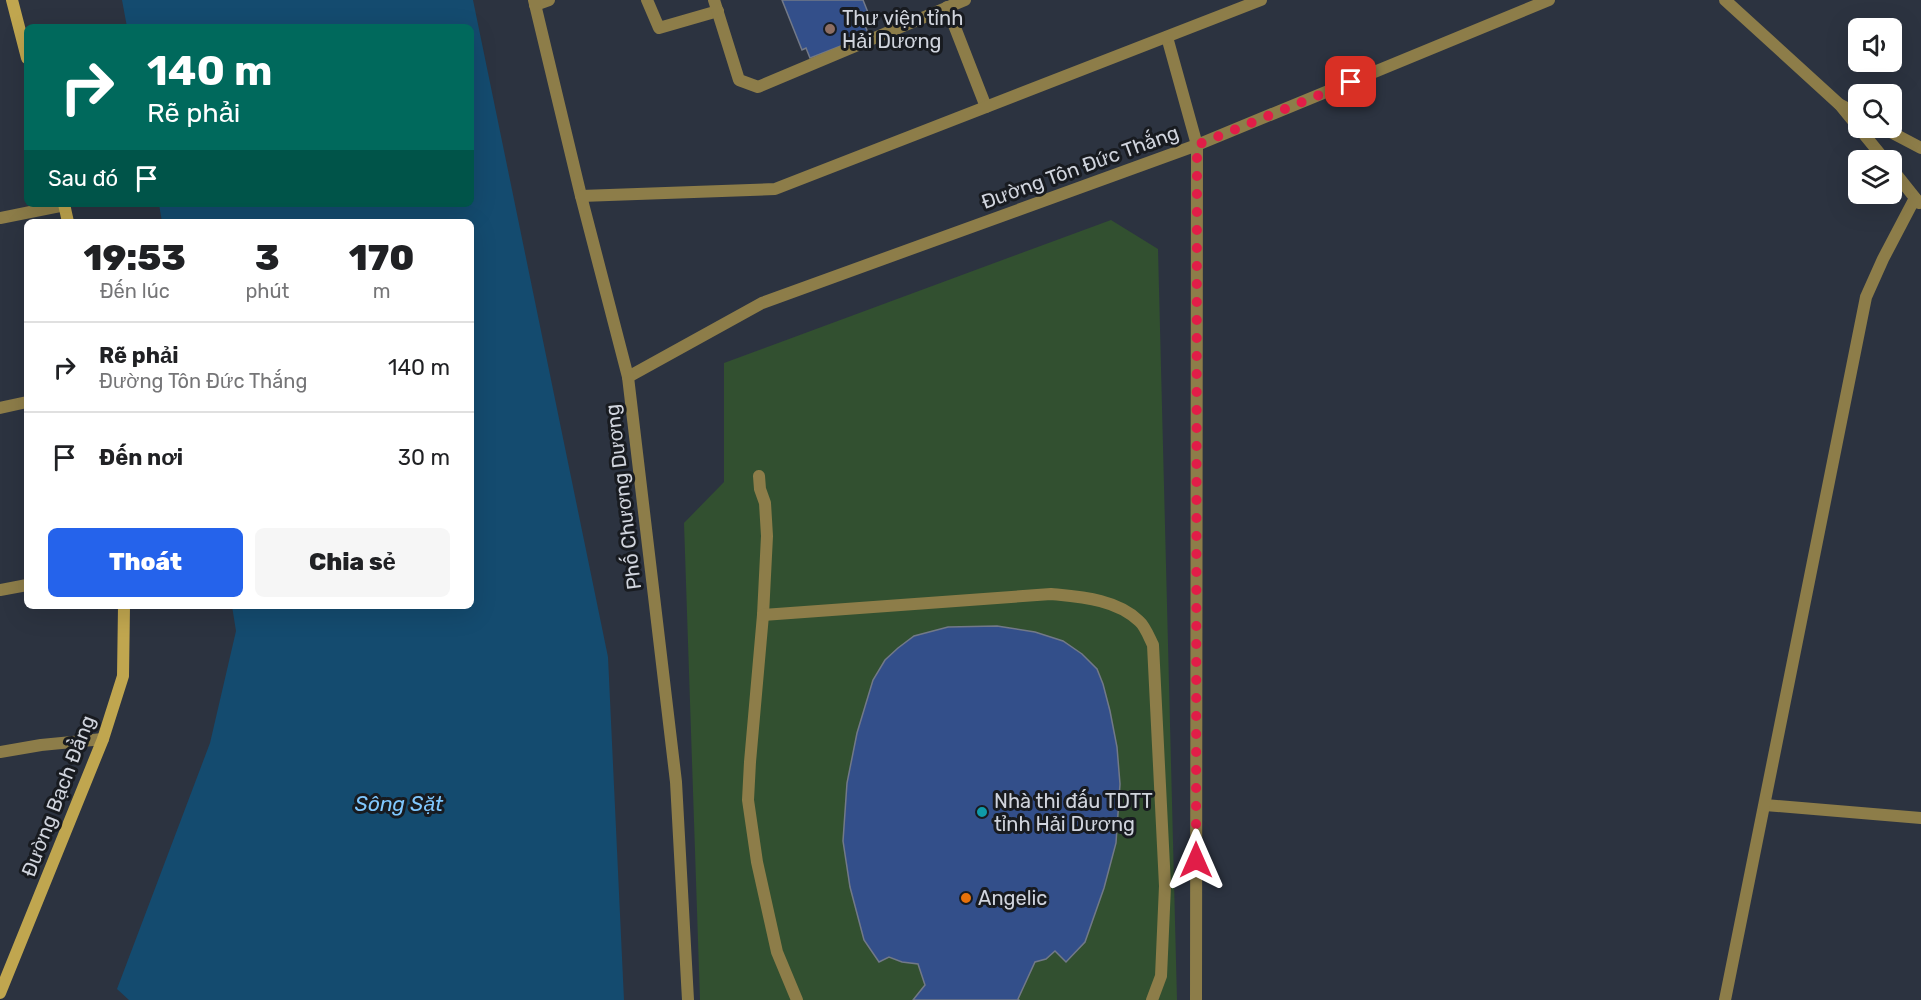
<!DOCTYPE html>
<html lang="vi">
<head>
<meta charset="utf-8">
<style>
	body { margin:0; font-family:Rubik,sans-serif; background:#f6f6f6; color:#202124; height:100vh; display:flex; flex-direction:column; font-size:22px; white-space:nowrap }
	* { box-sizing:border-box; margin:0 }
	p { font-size:20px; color:#757577 }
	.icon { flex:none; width:33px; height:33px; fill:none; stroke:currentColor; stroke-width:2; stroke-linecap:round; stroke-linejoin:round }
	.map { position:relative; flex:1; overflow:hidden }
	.side { position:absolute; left:24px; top:219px; width:450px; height:390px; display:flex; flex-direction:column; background:#fff; border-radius:9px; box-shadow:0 6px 24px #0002 }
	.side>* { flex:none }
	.top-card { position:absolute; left:24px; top:24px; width:450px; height:183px; border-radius:9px; box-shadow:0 6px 24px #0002; background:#00695c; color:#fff; overflow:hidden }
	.fabs { position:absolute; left:1848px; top:18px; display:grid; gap:12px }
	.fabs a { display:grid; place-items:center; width:54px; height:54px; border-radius:9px; background:#fff; box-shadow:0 6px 24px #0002; font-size:30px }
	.pin { position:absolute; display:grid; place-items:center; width:51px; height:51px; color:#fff; margin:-26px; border-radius:12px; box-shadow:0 3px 9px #0006 }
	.me { position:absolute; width:66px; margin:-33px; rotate:0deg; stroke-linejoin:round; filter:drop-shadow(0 0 4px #0008) }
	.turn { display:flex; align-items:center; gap:21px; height:126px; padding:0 24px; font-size:27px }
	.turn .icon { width:78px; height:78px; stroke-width:2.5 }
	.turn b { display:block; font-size:42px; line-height:51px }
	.then { display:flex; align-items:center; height:57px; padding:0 24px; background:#0003; gap:12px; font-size:22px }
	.eta { display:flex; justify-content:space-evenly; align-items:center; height:102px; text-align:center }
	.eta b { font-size:36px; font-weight:800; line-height:42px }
	.primary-button { display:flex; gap:12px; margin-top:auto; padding:12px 24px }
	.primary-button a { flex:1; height:69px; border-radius:9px; background:#2563eb; color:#fff; font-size:24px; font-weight:800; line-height:69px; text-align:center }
	.primary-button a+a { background:#f6f6f6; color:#202124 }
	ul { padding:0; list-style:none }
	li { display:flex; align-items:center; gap:18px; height:90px; padding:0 24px; border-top:2px solid #e0e0e0 }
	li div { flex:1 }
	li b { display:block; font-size:22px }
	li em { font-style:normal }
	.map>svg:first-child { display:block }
	.green { fill:#325030 }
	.water { fill:#144b6f }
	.building { fill:#334f8a; stroke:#727988; stroke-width:1.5 }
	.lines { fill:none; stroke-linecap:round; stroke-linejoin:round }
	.service { stroke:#8d7d49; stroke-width:12 }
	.minor { stroke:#8d7d49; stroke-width:12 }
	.tertiary { stroke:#8d7d49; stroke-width:12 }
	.secondary { stroke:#c0a64f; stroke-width:12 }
	.route { stroke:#e11d48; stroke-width:10; stroke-dasharray:0 18 }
	.education-dot { fill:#8d6e63; stroke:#181b20; stroke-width:2 }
	.culture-dot { fill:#0f9aa8; stroke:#181b20; stroke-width:2 }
	.food-dot { fill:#e8710a; stroke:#181b20; stroke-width:2 }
	.labels { text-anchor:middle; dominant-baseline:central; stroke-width:6; stroke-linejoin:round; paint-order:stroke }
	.poi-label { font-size:20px; fill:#d0d4dd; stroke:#181b20; text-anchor:start }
	.street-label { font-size:20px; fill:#d0d4dd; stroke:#181b20 }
	.water-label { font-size:21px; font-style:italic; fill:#80c8ff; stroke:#181b20 }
</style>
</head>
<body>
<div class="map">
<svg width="1921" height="1000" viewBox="0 0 1921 1000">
	<rect width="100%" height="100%" fill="#2c3340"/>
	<path class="green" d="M1111 220 1158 249 1177 1000H700L684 523 724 482V363Z"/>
	<path class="water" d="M122 0H473L608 657 624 1000H129L117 989 210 743 236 631 232 606H471V222H162L159 204H471V27H127Z"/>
	<g class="building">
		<path d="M782 0H863L871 20 864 23 869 35 810 58 806 48 802 50Z"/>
		<path d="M997 626 1035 632 1063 641 1082 654 1097 669 1103 684 1110 711 1117 747 1120 784 1116 843 1104 888 1085 942 1066 962 1055 951 1046 959 1035 962 1018 999 1019 1000H913L925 985 918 964 902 962 889 957 879 962 864 940 850 887 843 841 847 783 857 733 873 680 885 660 898 648 914 636 948 627Z"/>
	</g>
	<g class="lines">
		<g class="service">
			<path d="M647 0 659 28 718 11"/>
			<path d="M714 0 739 80 758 87 965 0"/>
			<path d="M535 5 549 0"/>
			<path d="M947 7 986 107"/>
			<path d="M759 476 760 489 765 503 767 536 763 615 750 762 748 800 757 862 777 952 797 1000"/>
			<path d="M763 615 1051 594C1081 597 1116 599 1139 621 1145 626 1149 637 1153 645L1165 886 1161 976 1152 1000"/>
		</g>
		<g class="minor">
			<path d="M534 0 581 196"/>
			<path d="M1167 37 1197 145 1196 1000"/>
			<path d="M1840 105 1885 160"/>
			<path d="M1892 169 1919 203"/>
			<path d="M0 218 65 205"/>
			<path d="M0 408 27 402"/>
			<path d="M0 590 27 585"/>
			<path d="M0 752 41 745 103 739"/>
			<path d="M1765 805 1921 818"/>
			<path d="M1725 1000 1866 297 1883 259 1915 198"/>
		</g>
		<g class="tertiary">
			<path d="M1725 0 1839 104 1858 114"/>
			<path d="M1883 128 1921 148"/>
			<path d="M628 377 762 303 1197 145 1549 0"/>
			<path d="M688 1000 676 782 628 377 581 196 775 189 1261 0"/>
		</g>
		<g class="secondary">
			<path d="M12 0 27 58"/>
			<path d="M64 204 68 222"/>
			<path d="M0 993 103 739 123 676 124 606"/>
		</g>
	</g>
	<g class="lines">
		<path class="route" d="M1196 860 1197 145 1351 82"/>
	</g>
	<circle class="education-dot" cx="830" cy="29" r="6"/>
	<circle class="culture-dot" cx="982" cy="812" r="6"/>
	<circle class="food-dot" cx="966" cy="898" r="6"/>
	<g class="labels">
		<g class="poi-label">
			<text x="842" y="18">Thư viện tỉnh<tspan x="842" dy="23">Hải Dương</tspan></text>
			<text x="994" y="801">Nhà thi đấu TDTT<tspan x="994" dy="23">tỉnh Hải Dương</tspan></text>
			<text x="978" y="898">Angelic</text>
		</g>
		<g class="street-label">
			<text transform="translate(1080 167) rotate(-20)">Đường Tôn Đức Thắng</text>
			<text transform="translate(623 497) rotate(-97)">Phố Chương Dương</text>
			<text transform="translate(58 796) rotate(-69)">Đường Bạch Đằng</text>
		</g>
		<g class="water-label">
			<text x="399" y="803">Sông Sặt</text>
		</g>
	</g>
</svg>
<div class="fabs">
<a><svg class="icon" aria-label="sound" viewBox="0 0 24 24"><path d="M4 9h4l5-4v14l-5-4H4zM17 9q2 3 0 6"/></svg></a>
<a><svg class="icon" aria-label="search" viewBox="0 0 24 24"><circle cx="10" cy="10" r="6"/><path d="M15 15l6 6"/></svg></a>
<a><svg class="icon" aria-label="layers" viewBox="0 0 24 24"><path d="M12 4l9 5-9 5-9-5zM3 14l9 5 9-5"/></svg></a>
</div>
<div class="pin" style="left:1351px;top:82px;background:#d93025"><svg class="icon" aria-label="arrive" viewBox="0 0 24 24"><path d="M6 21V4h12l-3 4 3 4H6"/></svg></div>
<svg class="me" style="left:1196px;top:860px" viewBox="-20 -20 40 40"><path d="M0-17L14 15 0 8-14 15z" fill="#e11d48" stroke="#fff" stroke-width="4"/></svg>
<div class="top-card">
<div class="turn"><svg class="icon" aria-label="right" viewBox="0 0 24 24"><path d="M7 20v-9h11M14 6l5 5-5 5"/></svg><div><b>140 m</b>Rẽ phải</div></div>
<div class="then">Sau đó<svg class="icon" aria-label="arrive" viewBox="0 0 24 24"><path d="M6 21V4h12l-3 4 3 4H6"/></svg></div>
</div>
<section class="side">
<div class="eta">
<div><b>19:53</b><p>Đến lúc</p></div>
<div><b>3</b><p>phút</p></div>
<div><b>170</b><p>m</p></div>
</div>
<ul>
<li><svg class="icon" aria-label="right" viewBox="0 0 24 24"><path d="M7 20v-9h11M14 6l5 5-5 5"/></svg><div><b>Rẽ phải</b><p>Đường Tôn Đức Thắng</p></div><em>140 m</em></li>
<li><svg class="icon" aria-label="arrive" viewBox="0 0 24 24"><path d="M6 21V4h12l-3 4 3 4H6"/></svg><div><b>Đến nơi</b></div><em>30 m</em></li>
</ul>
<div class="primary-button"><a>Thoát</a><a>Chia sẻ</a></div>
</section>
</div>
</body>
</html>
